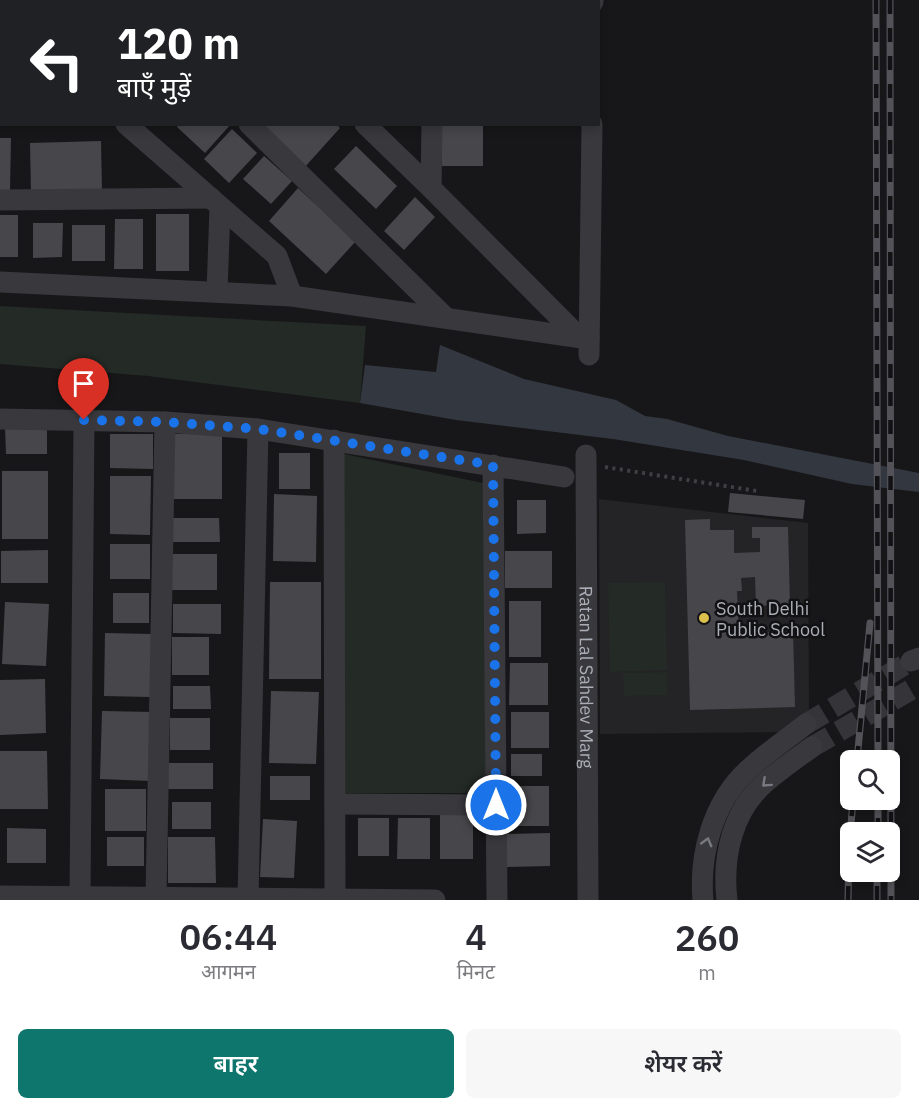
<!DOCTYPE html>
<html lang="hi">
<head>
<meta charset="utf-8">
<style>
	body { margin:0; font-family:"IBM Plex Sans","Noto Sans Devanagari",sans-serif; background:#f7f7f7; color:#2b2b33; height:100vh; display:flex; flex-direction:column; font-size:22px; white-space:nowrap }
	* { box-sizing:border-box; margin:0 }
	p { font-size:20px; color:#7c7c81 }
	.icon { flex:none; width:33px; height:33px; fill:none; stroke:currentColor; stroke-width:2; stroke-linecap:round; stroke-linejoin:round }
	.map { position:relative; height:900px; overflow:hidden }
	.details { display:flex; flex-direction:column; background:#fff; flex:1 }
	.details>* { flex:none }
	.hud { position:absolute; left:0px; top:0px; width:600px; height:126px; box-shadow:0 3px 9px #0003; background:#202124; color:#fff; overflow:hidden }
	.controls { position:absolute; left:840px; top:750px; display:grid; gap:12px }
	.controls a { display:grid; place-items:center; width:60px; height:60px; border-radius:9px; background:#fff; box-shadow:0 3px 9px #0003; font-size:30px }
	.pin { position:absolute; display:grid; place-items:center; width:51px; height:51px; color:#fff; margin:-62px -26px; border-radius:50% 50% 50% 0; rotate:-45deg; box-shadow:0 0 6px #0007 }
	.pin .icon { rotate:45deg }
	.me { position:absolute; width:66px; margin:-33px; rotate:0deg; stroke-linejoin:round; filter:drop-shadow(0 0 4px #0008) }
	.turn { display:flex; align-items:center; gap:21px; height:126px; padding:0 18px; font-size:27px }
	.turn .icon { width:78px; height:78px; stroke-width:2.5 }
	.turn b { display:block; font-size:42px; line-height:51px }
	.eta { display:flex; justify-content:space-evenly; align-items:center; height:102px; text-align:center }
	.eta b { font-size:36px; font-weight:600; line-height:42px }
	.button { display:flex; gap:12px; margin-top:auto; padding:12px 18px }
	.button a { flex:1; height:69px; border-radius:9px; background:#0f766e; color:#fff; font-size:24px; font-weight:600; line-height:69px; text-align:center }
	.button a+a { background:#f7f7f7; color:#2b2b33 }
	.map>svg:first-child { display:block }
	.built { fill:#242326 }
	.green { fill:#242a25 }
	.water { fill:#333840 }
	.building { fill:#47474b }
	.lines { fill:none; stroke-linecap:round; stroke-linejoin:round }
	.minor-tunnel { stroke:#353539; stroke-width:21; stroke-dasharray:21 10; stroke-linecap:butt }
	.path { stroke:#3f3f44; stroke-width:4; stroke-dasharray:3 4.5; stroke-linecap:butt }
	.minor { stroke:#39393d; stroke-width:21 }
	.rail-casing { stroke:#525258; stroke-width:7 }
	.rail { stroke:#121214; stroke-width:4.5; stroke-dasharray:14; stroke-linecap:butt }
	.oneway { stroke:#787980 }
	.route { stroke:#1a73e8; stroke-width:10; stroke-dasharray:0 18 }
	.poi-dot { fill:#dbc04d; stroke:#121214; stroke-width:2 }
	.labels { text-anchor:middle; dominant-baseline:central; stroke-width:5; stroke-linejoin:round; paint-order:stroke }
	.poi-label { font-size:18px; fill:#abadb7; stroke:#121214; text-anchor:start }
	.street-label { font-size:18px; fill:#abadb7; stroke:#121214 }
</style>
</head>
<body>
<div class="map">
<svg width="919" height="900" viewBox="0 0 919 900">
	<rect width="100%" height="100%" fill="#171719"/>
	<path class="built" d="M599 499 808 523 809 713 781 732 600 734Z"/>
	<g class="green">
		<path d="M0 306 366 326 360 403 148 376 0 364Z"/>
		<path d="M344 454 483 483 486 793H342Z"/>
		<path d="M665 582 667 670 610 672 608 583Z"/>
		<path d="M667 672V695L624 696 623 673Z"/>
	</g>
	<path class="water" d="M440 345 524 379 616 400 645 416 667 419 728 436 919 473V492L852 484 744 460 613 439 456 420 360 403 365 365 436 372Z"/>
	<g class="building">
		<path d="M180 124H231L205 153 177 127Z"/>
		<path d="M261 124H336L340 128 304 168Z"/>
		<path d="M441 124H483V166H442Z"/>
		<path d="M232 129 257 153 229 183 204 159Z"/>
		<path d="M0 138H11L10 190H0Z"/>
		<path d="M101 141 102 191 31 193 30 143Z"/>
		<path d="M356 146 397 186 376 209 334 169Z"/>
		<path d="M264 156 292 181 271 204 243 179Z"/>
		<path d="M298 188 356 241 326 274 269 221Z"/>
		<path d="M415 197 435 217 404 250 384 231Z"/>
		<rect x="156" y="214" width="33" height="57"/>
		<rect x="0" y="215" width="18" height="42"/>
		<path d="M115 219H143V269H114Z"/>
		<path d="M33 223H63L62 257 33 258Z"/>
		<rect x="72" y="225" width="33" height="36"/>
		<path d="M5 427H47V454H6Z"/>
		<path d="M110 434H153V469L110 468Z"/>
		<rect x="168" y="434" width="54" height="65"/>
		<rect x="279" y="453" width="31" height="36"/>
		<rect x="2" y="471" width="46" height="68"/>
		<path d="M110 476H151L150 535 110 534Z"/>
		<path d="M730 493 805 500 803 519 728 512Z"/>
		<path d="M274 494 317 496 316 562 273 561Z"/>
		<path d="M517 500H546V533L517 534Z"/>
		<path d="M170 518H219L220 542H169Z"/>
		<path d="M710 519V530H734V553L760 552V538H752V527H788L790 605 756 606 755 577 741 578 742 591H737L739 633 793 631 795 707 690 710 685 520Z"/>
		<rect x="110" y="544" width="40" height="35"/>
		<path d="M48 550V583H1V551Z"/>
		<rect x="505" y="551" width="47" height="37"/>
		<path d="M168 554H217V590H169Z"/>
		<path d="M270 582H321V679H269Z"/>
		<rect x="113" y="593" width="36" height="30"/>
		<rect x="509" y="601" width="32" height="56"/>
		<path d="M5 602 49 604 46 666 2 664Z"/>
		<path d="M173 604H221V634L173 633Z"/>
		<path d="M105 633 152 634 150 697 104 696Z"/>
		<rect x="172" y="637" width="37" height="38"/>
		<path d="M510 663H548V705H509Z"/>
		<path d="M45 679 46 733 0 735V680Z"/>
		<path d="M173 686H210L211 709H173Z"/>
		<path d="M271 691 319 692 316 764 269 763Z"/>
		<path d="M102 711 154 712 151 781 100 779Z"/>
		<rect x="511" y="712" width="38" height="36"/>
		<rect x="170" y="718" width="40" height="32"/>
		<path d="M0 751H47L48 809H0Z"/>
		<rect x="511" y="754" width="31" height="22"/>
		<rect x="166" y="763" width="47" height="26"/>
		<rect x="270" y="776" width="40" height="24"/>
		<rect x="502" y="786" width="47" height="40"/>
		<rect x="105" y="789" width="41" height="42"/>
		<rect x="172" y="802" width="39" height="27"/>
		<rect x="440" y="815" width="33" height="44"/>
		<rect x="358" y="818" width="31" height="38"/>
		<path d="M398 818H430V859H397Z"/>
		<path d="M263 819 297 821 294 878 260 877Z"/>
		<path d="M7 828 46 829V863H7Z"/>
		<path d="M550 833V866L505 867 504 834Z"/>
		<rect x="107" y="837" width="37" height="29"/>
		<path d="M168 837H215L216 883H168Z"/>
	</g>
	<g class="lines">
		<g class="minor-tunnel">
			<path d="M806 724 911 661"/>
			<path d="M812 747 919 685"/>
		</g>
		<path class="path" d="M605 467 757 491"/>
		<g class="minor">
			<path d="M114 0 116 2"/>
			<path d="M234 0 235 2"/>
			<path d="M593 0V2"/>
			<path d="M352 2V0"/>
			<path d="M432 2V0"/>
			<path d="M0 7 2 9"/>
			<path d="M0 114H2"/>
			<path d="M126 124 277 256 292 296"/>
			<path d="M249 124 445 317"/>
			<path d="M365 124 431 188 579 337"/>
			<path d="M431 188 432 124"/>
			<path d="M0 200 211 198"/>
			<path d="M0 282 292 296 589 339"/>
			<path d="M217 292 220 207"/>
			<path d="M589 355 592 124"/>
			<path d="M0 419 165 422 258 429 564 477"/>
			<path d="M334 440 335 899"/>
			<path id="s1" d="M586 455 588 900"/>
			<path d="M493 465 497 900"/>
			<path d="M911 661 919 658"/>
			<path d="M335 804 496 805"/>
			<path d="M0 896 435 900"/>
			<path d="M80 897 84 420"/>
			<path d="M156 897 165 422"/>
			<path d="M248 899 258 429"/>
			<path d="M703 900C699 854 713 802 748 770 766 753 787 739 806 724"/>
			<path d="M727 900C722 857 732 810 767 781 781 769 797 758 812 747"/>
		</g>
		<g class="rail-casing">
			<g id="rail">
				<path d="M876 0 878 760"/>
				<path d="M890 0 891 900"/>
				<path d="M857 760 870 623"/>
				<path d="M878 832V800"/>
				<path d="M848 900 849 849 853 800"/>
				<path d="M877 900V872"/>
			</g>
		</g>
		<use href="#rail" class="rail"/>
	</g>
	<defs><path id="oneway-chevron" d="M-2-3.5L2.5 0L-2 3.5" fill="none" stroke-width="1.6" stroke-linecap="round" stroke-linejoin="round" transform="scale(1.5)"/></defs>
	<g class="oneway">
		<use href="#oneway-chevron" transform="translate(766 783) rotate(138)"/>
		<use href="#oneway-chevron" transform="translate(707 842) rotate(-75)"/>
	</g>
	<g class="lines">
		<path class="route" d="M84 420 165 422 258 429 493 465 496 805"/>
	</g>
	<circle class="poi-dot" cx="704" cy="618" r="6"/>
	<g class="labels">
		<g class="poi-label">
			<text x="716" y="608">South Delhi<tspan x="716" dy="21">Public School</tspan></text>
		</g>
		<g class="street-label">
			<text stroke="none"><textPath href="#s1" startOffset="222">Ratan Lal Sahdev Marg</textPath></text>
		</g>
	</g>
</svg>
<div class="controls">
<a><svg class="icon" aria-label="search" viewBox="0 0 24 24"><circle cx="10" cy="10" r="6"/><path d="M15 15l6 6"/></svg></a>
<a><svg class="icon" aria-label="layers" viewBox="0 0 24 24"><path d="M12 4l9 5-9 5-9-5zM3 14l9 5 9-5"/></svg></a>
</div>
<div class="pin" style="left:84px;top:420px;background:#d93025"><svg class="icon" aria-label="arrive" viewBox="0 0 24 24"><path d="M6 21V4h12l-3 4 3 4H6"/></svg></div>
<svg class="me" style="left:496px;top:805px" viewBox="-20 -20 40 40"><circle r="17" fill="#1a73e8" stroke="#fff" stroke-width="3"/><path d="M0-11L8 9 0 5-8 9z" fill="#fff"/></svg>
<div class="hud">
<div class="turn"><svg class="icon" aria-label="left" viewBox="0 0 24 24"><path d="M17 20v-9H6M10 6l-5 5 5 5"/></svg><div><b>120 m</b>बाएँ मुड़ें</div></div>
</div>
</div>
<section class="details">
<div class="eta">
<div><b>06:44</b><p>आगमन</p></div>
<div><b>4</b><p>मिनट</p></div>
<div><b>260</b><p>m</p></div>
</div>
<div class="button"><a>बाहर</a><a>शेयर करें</a></div>
</section>
</body>
</html>
